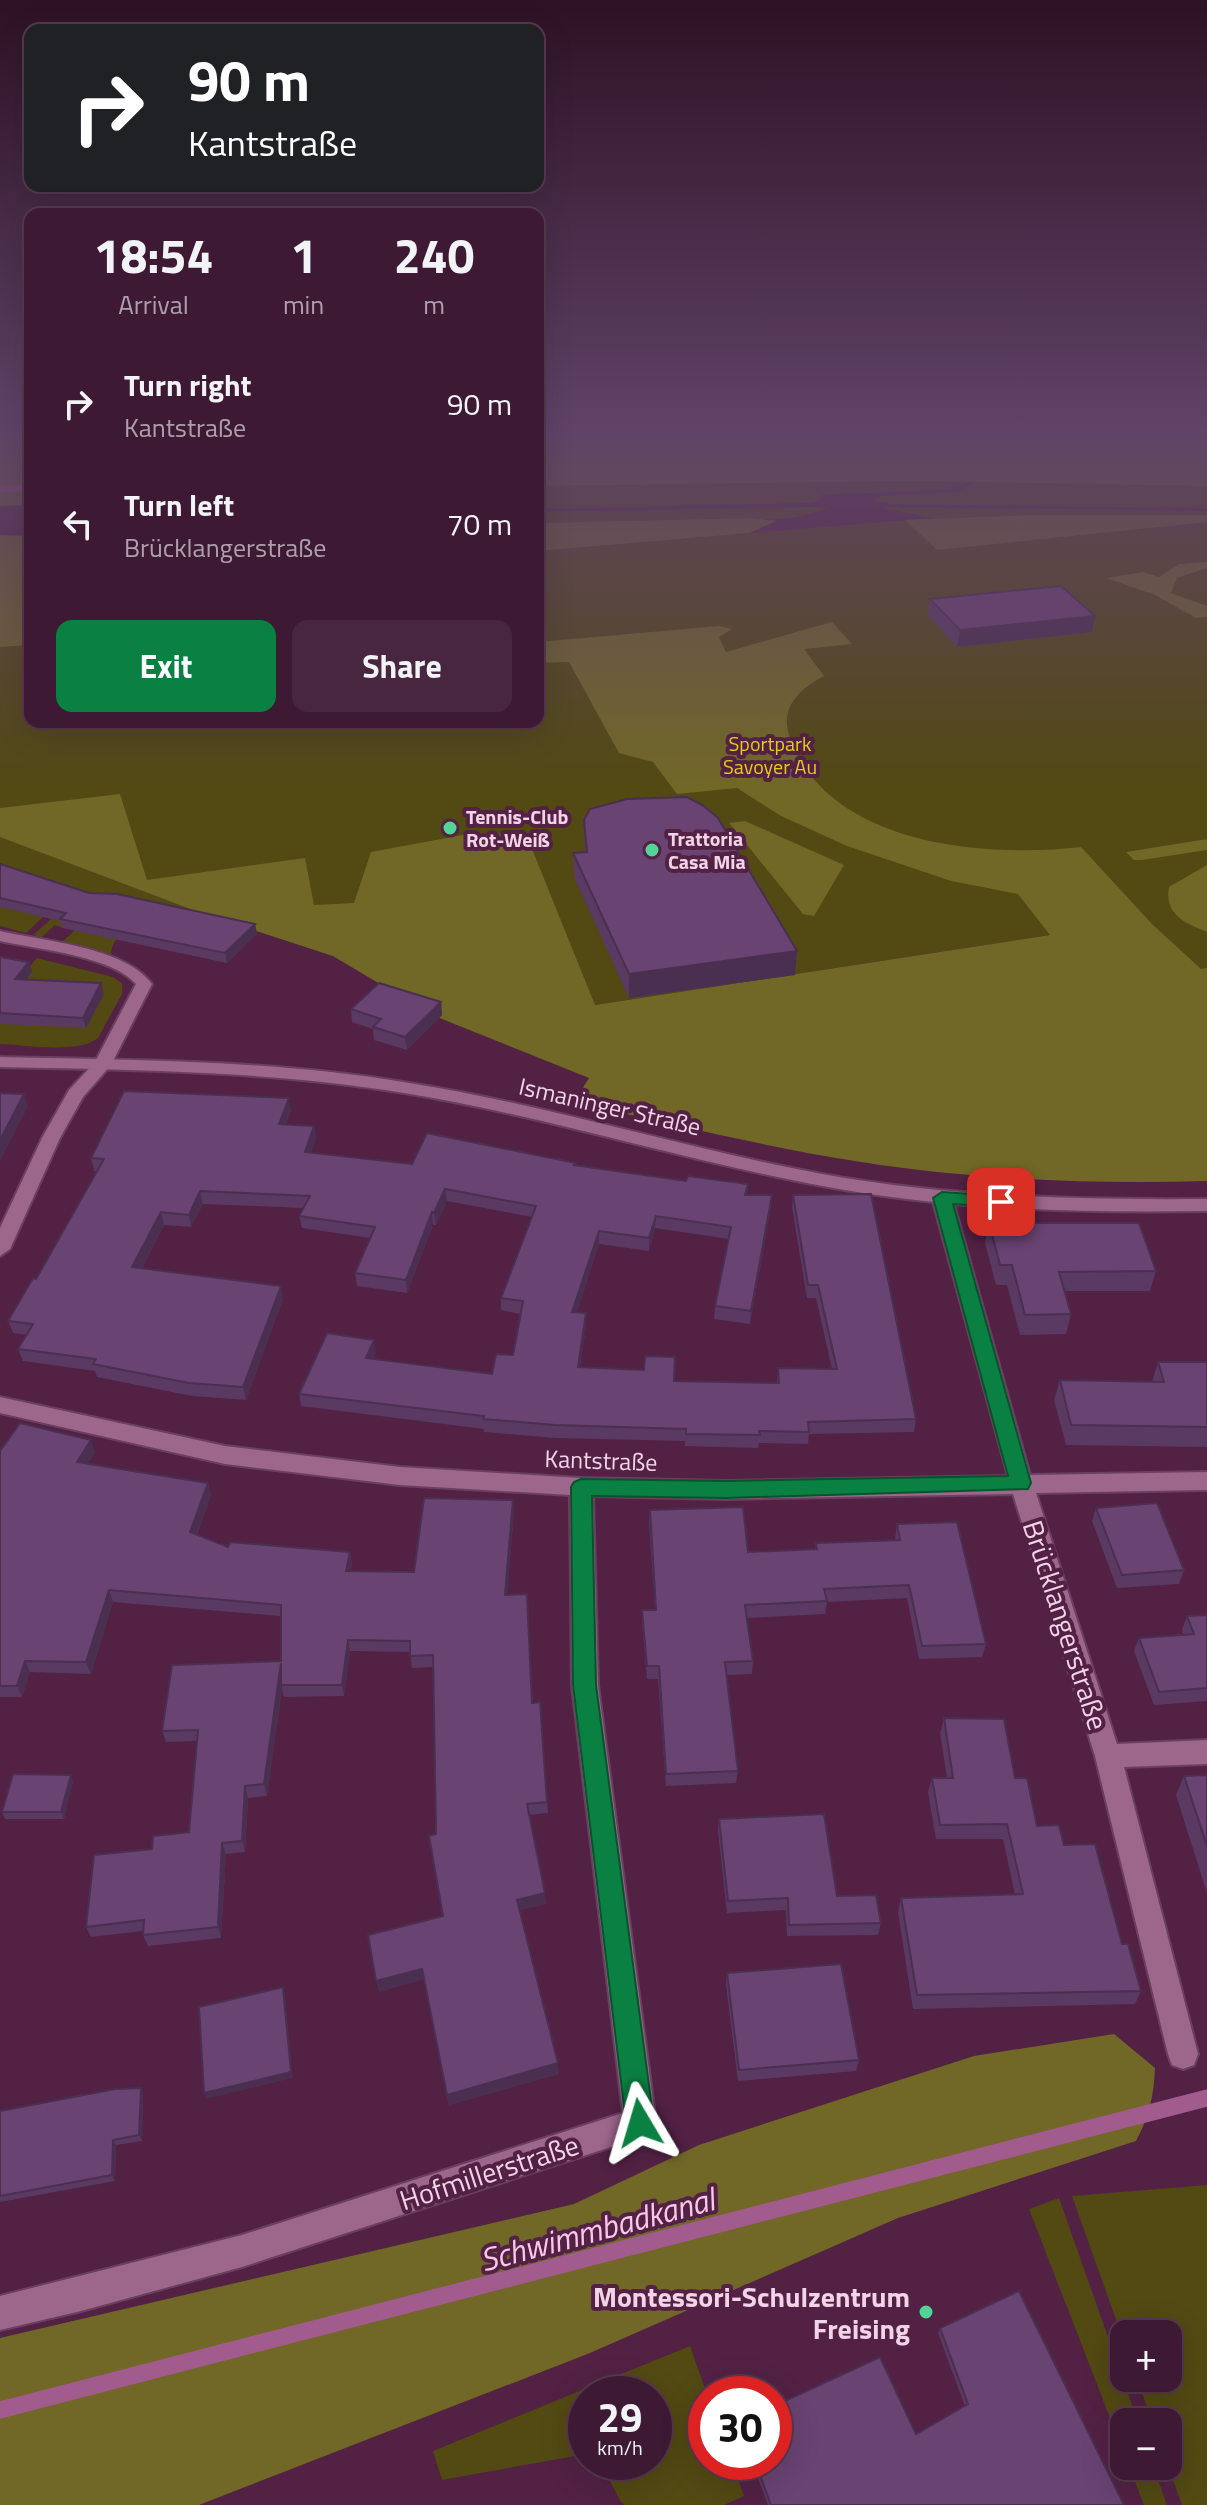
<!DOCTYPE html>
<html lang="en">
<head>
<meta charset="utf-8">
<style>
	body { margin:0; font-family:"Titillium Web",sans-serif; background:#49263f; color:#f1f3f6; height:100vh; display:flex; flex-direction:column; font-size:30px; white-space:nowrap }
	* { box-sizing:border-box; margin:0 }
	p { font-size:26px; color:#ada0ac }
	.icon { flex:none; width:44px; height:44px; fill:none; stroke:currentColor; stroke-width:2; stroke-linecap:round; stroke-linejoin:round }
	.map { position:relative; flex:1; overflow:hidden }
	.sheet { position:absolute; left:24px; top:208px; width:520px; height:520px; display:flex; flex-direction:column; background:#3e1933; border-radius:16px; box-shadow:0 8px 32px #0002,0 0 0 2px #57384e }
	.sheet>* { flex:none }
	.guide { position:absolute; left:24px; top:24px; width:520px; height:168px; border-radius:16px; box-shadow:0 8px 32px #0002,0 0 0 2px #57384e; background:#202124; color:#fff; overflow:hidden }
	.tools { position:absolute; left:1110px; top:2320px; display:grid; gap:16px }
	.tools a { display:grid; place-items:center; width:72px; height:72px; border-radius:16px; background:#3e1933; box-shadow:0 8px 32px #0002,0 0 0 2px #57384e; font-size:40px }
	.speed { position:absolute; left:568px; top:2376px; display:flex; gap:16px; font-size:40px; font-weight:700; text-align:center }
	.speed>* { display:grid; place-content:center; width:104px; height:104px; border-radius:50%; background:#3e1933; box-shadow:0 8px 32px #0002,0 0 0 2px #57384e; line-height:1 }
	.speed small { font-size:20px; font-weight:400 }
	.speed .limit { border:12px solid #d22; background:#fff; color:#111 }
	.pin { position:absolute; display:grid; place-items:center; width:68px; height:68px; color:#fff; margin:-34px; border-radius:16px; box-shadow:0 4px 12px #0006 }
	.me { position:absolute; width:88px; margin:-44px; rotate:353deg; stroke-linejoin:round; filter:drop-shadow(0 0 6px #0008) }
	.turn { display:flex; align-items:center; gap:28px; height:168px; padding:0 32px; font-size:36px }
	.turn .icon { width:104px; height:104px; stroke-width:2.5 }
	.turn b { display:block; font-size:56px; line-height:68px }
	.eta { display:flex; justify-content:space-evenly; align-items:center; height:136px; text-align:center }
	.eta b { font-size:48px; font-weight:700; line-height:56px }
	.action { display:flex; gap:16px; margin-top:auto; padding:16px 32px }
	.action a { flex:1; height:92px; border-radius:16px; background:#0b8043; color:#fff; font-size:32px; font-weight:700; line-height:92px; text-align:center }
	.action a+a { background:#49263f; color:#f1f3f6 }
	ul { padding:0; list-style:none }
	li { display:flex; align-items:center; gap:24px; height:120px; padding:0 32px }
	li div { flex:1 }
	li b { display:block; font-size:30px }
	li em { font-style:normal }
	.map>svg:first-child { display:block }
	.green { fill:#524913 }
	.forest { fill:#716727 }
	.lines { fill:none; stroke-linecap:round; stroke-linejoin:round }
	.stream-far1 { stroke:#a15b8d; stroke-width:6 }
	.stream { stroke:#a15b8d; stroke-width:17 }
	.minor-casing { stroke:#6a3f5f; stroke-width:4 }
	.tertiary-casing { stroke:#6a3f5f; stroke-width:4 }
	.minor { fill:#9d668b; fill-rule:evenodd }
	.tertiary { fill:#9d668b; fill-rule:evenodd }
	.wall { fill:#5a3a62 }
	.shaded-wall { fill:#4a2f50 }
	.building { fill:#694372; stroke:#4a2f50; stroke-width:2 }
	.route { fill:#0b8043; stroke:#07532c; stroke-width:2 }
	.poi-dot { fill:#52d397; stroke:#522144; stroke-width:3 }
	.labels { text-anchor:middle; dominant-baseline:central; stroke-width:8; stroke-linejoin:round; paint-order:stroke }
	.far-park-label { font-size:20px; fill:#e5cc18; stroke:#522144 }
	.far-poi-label { font-size:20px; font-weight:bold; fill:#f2d3e7; stroke:#522144; text-anchor:start }
	.street-label { font-size:24px; fill:#f2d3e7; stroke:#522144 }
	.near-street-label { font-size:28px; fill:#f2d3e7; stroke:#522144 }
	.near-poi-label { font-size:28px; font-weight:bold; fill:#f2d3e7; stroke:#522144; text-anchor:end }
	.near-water-label { font-size:32px; font-style:italic; fill:#f9c8e8; stroke:#522144 }
</style>
</head>
<body>
<div class="map">
<svg width="1207" height="2505" viewBox="0 0 1207 2505">
	<rect width="100%" height="100%" fill="#522144"/>
	<g class="green">
		<path d="M911 481 970 482 939 490 821 495 819 501 809 503 538 509V486Z"/>
		<path d="M976 482 1207 486V508L891 504 873 501 881 496 956 492Z"/>
		<path d="M811 507 829 508C801 517 781 522 752 518L538 523V512Z"/>
		<path d="M887 507 1207 511V973L1050 935 595 1005 432 1015 333 956 193 910C188 916 181 925 174 927 152 935 114 922 111 954L62 942 94 913 63 928 55 925 42 937 33 935 51 919 60 921 15 910 43 917 26 933 0 926V907L11 899 0 873V600L30 594V722H538V551L932 518 883 508Z"/>
		<path d="M37 958 113 977 122 983V994L98 1038C79 1054 26 1045 0 1044V1000Z"/>
		<path d="M1207 2185V2505H1182L1168 2466V2422H1152L1137 2378H1168V2334H1124V2342L1072 2196Z"/>
		<path d="M1059 2198 1138 2422H1124V2454L1029 2209Z"/>
		<path d="M690 2346 707 2394 706 2462H732L744 2496 724 2505H625L621 2502 600 2462H654V2394H586V2454L442 2480 433 2451Z"/>
		<path d="M1129 2466H1153L1167 2505H1144Z"/>
	</g>
	<g class="forest">
		<path d="M0 433H30V505L0 506Z"/>
		<path d="M538 433H1207V486L911 481 538 486Z"/>
		<path d="M1037 515H1207V522L937 550 905 520Z"/>
		<path d="M752 518 776 521 750 533 538 551V523Z"/>
		<path d="M0 535 30 536V645L0 647Z"/>
		<path d="M1207 562V568L1177 578 1171 593 1207 606V617L1196 618 1155 595 1106 578 1143 572 1159 577 1179 564Z"/>
		<path d="M832 622 852 644 804 649 824 676C799 689 779 708 790 738 829 846 986 858 1081 847L1152 924 1201 969 1207 968V1181C1092 1184 975 1180 861 1162 764 1147 669 1123 574 1102L589 1078 432 1015 333 956 201 913 0 837V808L120 794 147 880 305 858 314 905 354 903 371 852 473 833 526 834 595 1005 1050 935 1018 894 951 881 847 846 781 816 737 788 677 794 653 762 619 753 569 662 538 663V642L719 626 732 629 719 637 726 652Z"/>
		<path d="M745 821 844 865 814 916 803 914 729 823Z"/>
		<path d="M1207 839V850L1142 860H1134L1126 852Z"/>
		<path d="M1207 865V932C1184 923 1164 914 1169 887Z"/>
		<path d="M1114 2034 1155 2068C1154 2095 1149 2117 1136 2141L898 2218 590 2353 199 2505H0V2338L574 2204 699 2145 974 2056Z"/>
	</g>
	<g class="lines">
		<path class="stream-far1" d="M0 489 30 488"/>
		<path class="stream" d="M0 2410 1207 2098"/>
		<g class="minor-casing">
			<g id="minor">
				<path d="M0 931C43 941 125 947 152 984L111 1065 83 1097 60 1138 10 1249 0 1256V1228L42 1138 69 1090 95 1062 136 984C112 956 36 949 0 941Z"/>
				<path d="M942 1192 952 1198 1030 1475 1207 1472V1490L1036 1493 1117 1744 1207 1740V1764L1124 1767 1198 2054 1194 2065 1183 2069 1172 2065 1168 2054 1095 1756 1013 1494 726 1499 593 1496 598 1685 656 2123 651 2134 242 2267 81 2311 0 2330V2296L242 2235 623 2113 572 1685 570 1495 400 1485 225 1464 0 1413V1397L225 1446 400 1467 581 1478 726 1481 1008 1476 932 1198Z"/>
			</g>
		</g>
		<g class="tertiary-casing">
			<path id="tertiary" d="M0 1057C135 1060 270 1060 403 1082 545 1104 682 1148 822 1174 949 1197 1078 1200 1207 1199V1211C1078 1213 949 1210 822 1186 682 1160 545 1116 404 1093 270 1071 135 1070 0 1067Z"/>
		</g>
		<use href="#minor" class="minor"/>
		<use href="#tertiary" class="tertiary"/>
	</g>
	<g class="wall">
		<path d="M930 599 1092 632 957 647 928 615Z"/>
		<path d="M584 820 797 951 795 975 629 998 574 877 573 853 585 852Z"/>
		<path d="M0 864 89 893 255 924 257 934 227 963 62 928 60 921 0 907Z"/>
		<path d="M0 957 29 962 32 972 26 979 104 994 86 1028 0 1024Z"/>
		<path d="M441 1002 442 1015 407 1050 374 1040 373 1029 352 1022 351 1009Z"/>
		<path d="M291 1110 286 1124 314 1126 316 1139 311 1153 412 1164 576 1166 686 1181 748 1184 747 1195 771 1207 750 1324 714 1319 715 1306 729 1239 655 1228 649 1251 599 1244 577 1312 586 1326 580 1367 674 1381 777 1383 778 1368 832 1369 816 1298H807L792 1207 793 1195 916 1419 914 1432 809 1434 808 1444 759 1443 758 1448 685 1446V1441L556 1438 484 1432V1429L301 1406 299 1394 376 1353 373 1359 492 1374 513 1355 520 1314 501 1310V1298L532 1217 447 1201 436 1225H433L407 1293 357 1286 355 1273 370 1238 302 1228 299 1216 303 1208 203 1204 191 1227 164 1225 142 1268 283 1299 246 1400 192 1396 97 1377 95 1371 23 1361 18 1349 26 1335 13 1333 8 1321 36 1279 97 1171H94L91 1158Z"/>
		<path d="M989 1223 1156 1271 1150 1291H1065L1071 1314 1066 1334 1020 1335 1007 1285H996L985 1243Z"/>
		<path d="M1158 1362H1207V1447L1066 1445 1054 1400 1060 1380 1152 1382Z"/>
		<path d="M0 1451 95 1452 88 1463 208 1483 211 1495 197 1535 228 1547 350 1552 352 1564 350 1571 414 1572 513 1500 514 1512 507 1595 532 1703 540 1702 548 1813 529 1815 546 1904 520 1910 559 2074 449 2105 424 1979 379 1992 442 1916 436 1834 434 1667 412 1668 410 1652 350 1651 344 1696 284 1697 282 1689 267 1796 248 1798 245 1852 226 1854 221 1938 148 1946 143 1935V1931L91 1937 86 1927 152 1849 189 1832 197 1741 166 1742 162 1731 281 1661V1616L113 1602 91 1674 30 1672 22 1697H0Z"/>
		<path d="M1096 1508 1184 1570 1179 1584 1117 1588 1092 1521Z"/>
		<path d="M650 1510 748 1552 815 1549 816 1543 895 1540 897 1524 986 1644 982 1657 919 1659 907 1598 827 1602 825 1614 747 1618 753 1661 752 1674 727 1675 738 1771 736 1783 666 1786 658 1679H647L642 1623V1610H655L649 1523Z"/>
		<path d="M1207 1615V1701L1154 1705 1134 1651 1139 1638 1183 1635 1182 1630 1187 1616Z"/>
		<path d="M944 1718 1015 1778 1037 1826 1064 1845 1122 1944 1141 1991 1135 2004 913 2009 898 1912 901 1898 1015 1895 1003 1839H936L928 1792 932 1778H947L940 1733Z"/>
		<path d="M1207 1775V1893L1176 1795 1184 1776Z"/>
		<path d="M73 1781 64 1819H5L2 1812Z"/>
		<path d="M719 1819 881 1923 878 1935 787 1936 786 1910 727 1913 718 1831Z"/>
		<path d="M727 1973 859 2060 856 2071 738 2081 726 1985Z"/>
		<path d="M143 2094 142 2141 116 2145 115 2181 0 2202V2111Z"/>
		<path d="M940 2328 1124 2505H768L752 2462H774L916 2434 965 2406 938 2333Z"/>
	</g>
	<g class="shaded-wall">
		<path d="M1095 616 1092 632 957 647 960 630Z"/>
		<path d="M255 924 257 934 227 963 225 953Z"/>
		<path d="M797 951 795 975 629 998V974Z"/>
		<path d="M29 962 32 972 18 989 15 979Z"/>
		<path d="M101 983 104 994 86 1028 83 1018Z"/>
		<path d="M441 1002 442 1015 407 1050 405 1037Z"/>
		<path d="M24 1094 28 1107 0 1161V1140Z"/>
		<path d="M289 1098 291 1110 281 1136 279 1124Z"/>
		<path d="M314 1126 316 1139 307 1164 305 1152Z"/>
		<path d="M445 1189 447 1201 436 1225 434 1213Z"/>
		<path d="M200 1191 203 1204 191 1227 189 1215Z"/>
		<path d="M772 1195 771 1207 750 1324 751 1311Z"/>
		<path d="M161 1212 164 1225 136 1279 132 1267Z"/>
		<path d="M432 1212 433 1225 407 1293 406 1280Z"/>
		<path d="M656 1216 655 1228 649 1251V1238Z"/>
		<path d="M599 1231V1244L573 1325 572 1312Z"/>
		<path d="M281 1286 283 1299 246 1400 243 1387Z"/>
		<path d="M586 1313V1326L578 1380V1367Z"/>
		<path d="M374 1340 376 1353 368 1371 366 1358Z"/>
		<path d="M91 1440 95 1452 81 1474 77 1462Z"/>
		<path d="M208 1483 211 1495 193 1544 190 1532Z"/>
		<path d="M513 1500 514 1512 506 1607 505 1595Z"/>
		<path d="M350 1552 352 1564 348 1583 346 1571Z"/>
		<path d="M109 1590 113 1602 91 1674 86 1662Z"/>
		<path d="M348 1640 350 1651 344 1696 342 1685Z"/>
		<path d="M25 1661 30 1672 22 1697 17 1686Z"/>
		<path d="M281 1663 282 1689 267 1796 264 1784Z"/>
		<path d="M71 1775 73 1781 64 1819 61 1812Z"/>
		<path d="M245 1786 248 1798 245 1852 242 1841Z"/>
		<path d="M222 1843 226 1854 221 1938 218 1927Z"/>
		<path d="M545 1893 546 1904 518 1911 517 1900Z"/>
		<path d="M422 1969 424 1979 379 1992 376 1981Z"/>
		<path d="M283 1987 285 1993 293 2078 206 2099 204 2093Z"/>
		<path d="M558 2063 559 2074 449 2105 447 2095Z"/>
		<path d="M141 2088 143 2094 142 2141 139 2135Z"/>
		<path d="M113 2140 116 2145 115 2181 112 2175Z"/>
	</g>
	<g class="building">
		<path d="M1061 586 1095 616 960 630 930 599Z"/>
		<path d="M687 797 704 806 718 818 797 951 629 974 573 853 587 852 584 820 590 809 627 799Z"/>
		<path d="M0 864 89 893 117 894 255 924 225 953 60 919 66 913 0 898Z"/>
		<path d="M0 957 29 962 15 979 101 983 83 1018 0 1013Z"/>
		<path d="M379 983 441 1002 405 1037 373 1027 381 1019 351 1009Z"/>
		<path d="M124 1091 289 1098 279 1124 314 1126 305 1152 412 1164 427 1133 576 1163 574 1165 686 1181 688 1176 748 1184 745 1195H772L751 1311 715 1306 731 1227 656 1216 649 1238 599 1231 572 1312 586 1313 578 1367 644 1370 645 1356 675 1357 674 1381 779 1383 778 1368 837 1369 818 1285H808L793 1195 871 1194 916 1419 808 1422 809 1432 759 1431 760 1435 686 1434V1429L555 1425 483 1419 484 1416 299 1394 327 1333 374 1340 366 1358 492 1374 496 1354 513 1355 523 1301 501 1298 536 1206 445 1189 434 1213 432 1212 406 1280 355 1273 375 1227 299 1216 310 1196 200 1191 189 1215 161 1212 132 1267 281 1286 243 1387 189 1383 93 1364 96 1359 18 1349 33 1324 8 1321 33 1278 36 1279 104 1159 91 1158Z"/>
		<path d="M0 1093 24 1094 0 1140Z"/>
		<path d="M989 1223H1139L1156 1271 1059 1272 1071 1314 1025 1315 1012 1265H1000Z"/>
		<path d="M1158 1362H1207V1427L1071 1425 1060 1380 1164 1382Z"/>
		<path d="M20 1423 91 1440 77 1462 208 1483 190 1532 228 1547 230 1542 350 1552 346 1571 414 1572 424 1498 513 1500 505 1595 527 1594 532 1703 540 1702 547 1802 527 1804 545 1893 517 1900 558 2063 447 2095 422 1969 376 1981 368 1935 443 1916 429 1836 436 1834 433 1655 410 1656V1641L348 1640 342 1685H281V1663L264 1784 245 1786 242 1841 222 1843 218 1927 143 1935 144 1920 86 1927 94 1855 152 1849 153 1836 189 1832 198 1730 162 1731 172 1665 281 1661V1605L109 1590 86 1662 25 1661 17 1686H0V1451Z"/>
		<path d="M1157 1503 1184 1570 1122 1575 1096 1508Z"/>
		<path d="M743 1507 748 1552 817 1549 816 1543 900 1540 897 1524 957 1522 986 1644 922 1646 909 1585 824 1589 827 1601 745 1605 753 1661 725 1662 738 1771 666 1774 659 1666H647L642 1610H656L650 1510Z"/>
		<path d="M1207 1615V1688L1159 1692 1139 1638 1194 1634 1187 1616Z"/>
		<path d="M944 1718 1004 1719 1015 1778H1027L1037 1826 1059 1825 1064 1845 1095 1844 1122 1944H1128L1141 1991 917 1995 901 1898 1023 1894 1007 1824 940 1825 932 1778H953Z"/>
		<path d="M13 1774 71 1775 61 1812H2Z"/>
		<path d="M1207 1775V1846L1184 1776Z"/>
		<path d="M824 1814 837 1896 876 1895 881 1923 789 1925 788 1898 728 1901 719 1819Z"/>
		<path d="M841 1964 859 2060 739 2070 727 1973Z"/>
		<path d="M283 1987 291 2072 204 2093 199 2007Z"/>
		<path d="M141 2088 139 2135 113 2140 112 2175 0 2196V2111L115 2089Z"/>
		<path d="M1019 2291 1124 2505H771L755 2462H774V2406L880 2357 916 2434 968 2404 940 2328Z"/>
	</g>
	<linearGradient id="sky" x2="0" y2="1"><stop stop-color="#2d1225"/><stop offset="0.55" stop-color="#604367"/><stop offset="1" stop-color="#604367" stop-opacity="0"/></linearGradient>
	<rect width="1207" height="784" fill="url(#sky)"/>
	<path class="route" d="M942 1192 1001 1196 1010 1202 1001 1207 953 1204 1031 1483 1028 1489 726 1498 592 1496 596 1685 654 2123 650 2133 640 2137 630 2133 626 2123 573 1685 571 1487 574 1482 581 1479 726 1481 1008 1476 933 1198Z"/>
	<g class="poi-dot">
		<circle cx="450" cy="828" r="8"/>
		<circle cx="652" cy="850" r="8"/>
		<circle cx="926" cy="2312" r="8"/>
	</g>
	<g class="labels">
		<g class="far-park-label">
			<text x="770" y="743">Sportpark<tspan x="770" dy="23">Savoyer Au</tspan></text>
		</g>
		<g class="far-poi-label">
			<text x="466" y="816">Tennis-Club<tspan x="466" dy="23">Rot-Weiß</tspan></text>
			<text x="668" y="838">Trattoria<tspan x="668" dy="23">Casa Mia</tspan></text>
		</g>
		<g class="street-label">
			<text transform="translate(610 1106) rotate(13)">Ismaninger Straße</text>
			<text transform="translate(601 1460) rotate(2)">Kantstraße</text>
		</g>
		<g class="near-street-label">
			<text transform="translate(1066 1625) rotate(72)">Brücklangerstraße</text>
			<text transform="translate(489 2172) rotate(-18)">Hofmillerstraße</text>
		</g>
		<g class="near-poi-label">
			<text x="910" y="2296">Montessori-Schulzentrum<tspan x="910" dy="32">Freising</tspan></text>
		</g>
		<g class="near-water-label">
			<text transform="translate(597 2229) rotate(-15)">Schwimmbadkanal</text>
		</g>
	</g>
</svg>
<div class="tools">
<a>+</a>
<a>−</a>
</div>
<div class="speed"><div>29<small>km/h</small></div><div class="limit">30</div></div>
<div class="pin" style="left:1001px;top:1202px;background:#d93025"><svg class="icon" aria-label="arrive" viewBox="0 0 24 24"><path d="M6 21V4h12l-3 4 3 4H6"/></svg></div>
<svg class="me" style="left:640px;top:2123px" viewBox="-20 -20 40 40"><path d="M0-17L14 15 0 8-14 15z" fill="#0b8043" stroke="#fff" stroke-width="4"/></svg>
<div class="guide">
<div class="turn"><svg class="icon" aria-label="right" viewBox="0 0 24 24"><path d="M7 20v-9h11M14 6l5 5-5 5"/></svg><div><b>90 m</b>Kantstraße</div></div>
</div>
<section class="sheet">
<div class="eta">
<div><b>18:54</b><p>Arrival</p></div>
<div><b>1</b><p>min</p></div>
<div><b>240</b><p>m</p></div>
</div>
<ul>
<li><svg class="icon" aria-label="right" viewBox="0 0 24 24"><path d="M7 20v-9h11M14 6l5 5-5 5"/></svg><div><b>Turn right</b><p>Kantstraße</p></div><em>90 m</em></li>
<li><svg class="icon" aria-label="left" viewBox="0 0 24 24"><path d="M17 20v-9H6M10 6l-5 5 5 5"/></svg><div><b>Turn left</b><p>Brücklangerstraße</p></div><em>70 m</em></li>
</ul>
<div class="action"><a>Exit</a><a>Share</a></div>
</section>
</div>
</body>
</html>
